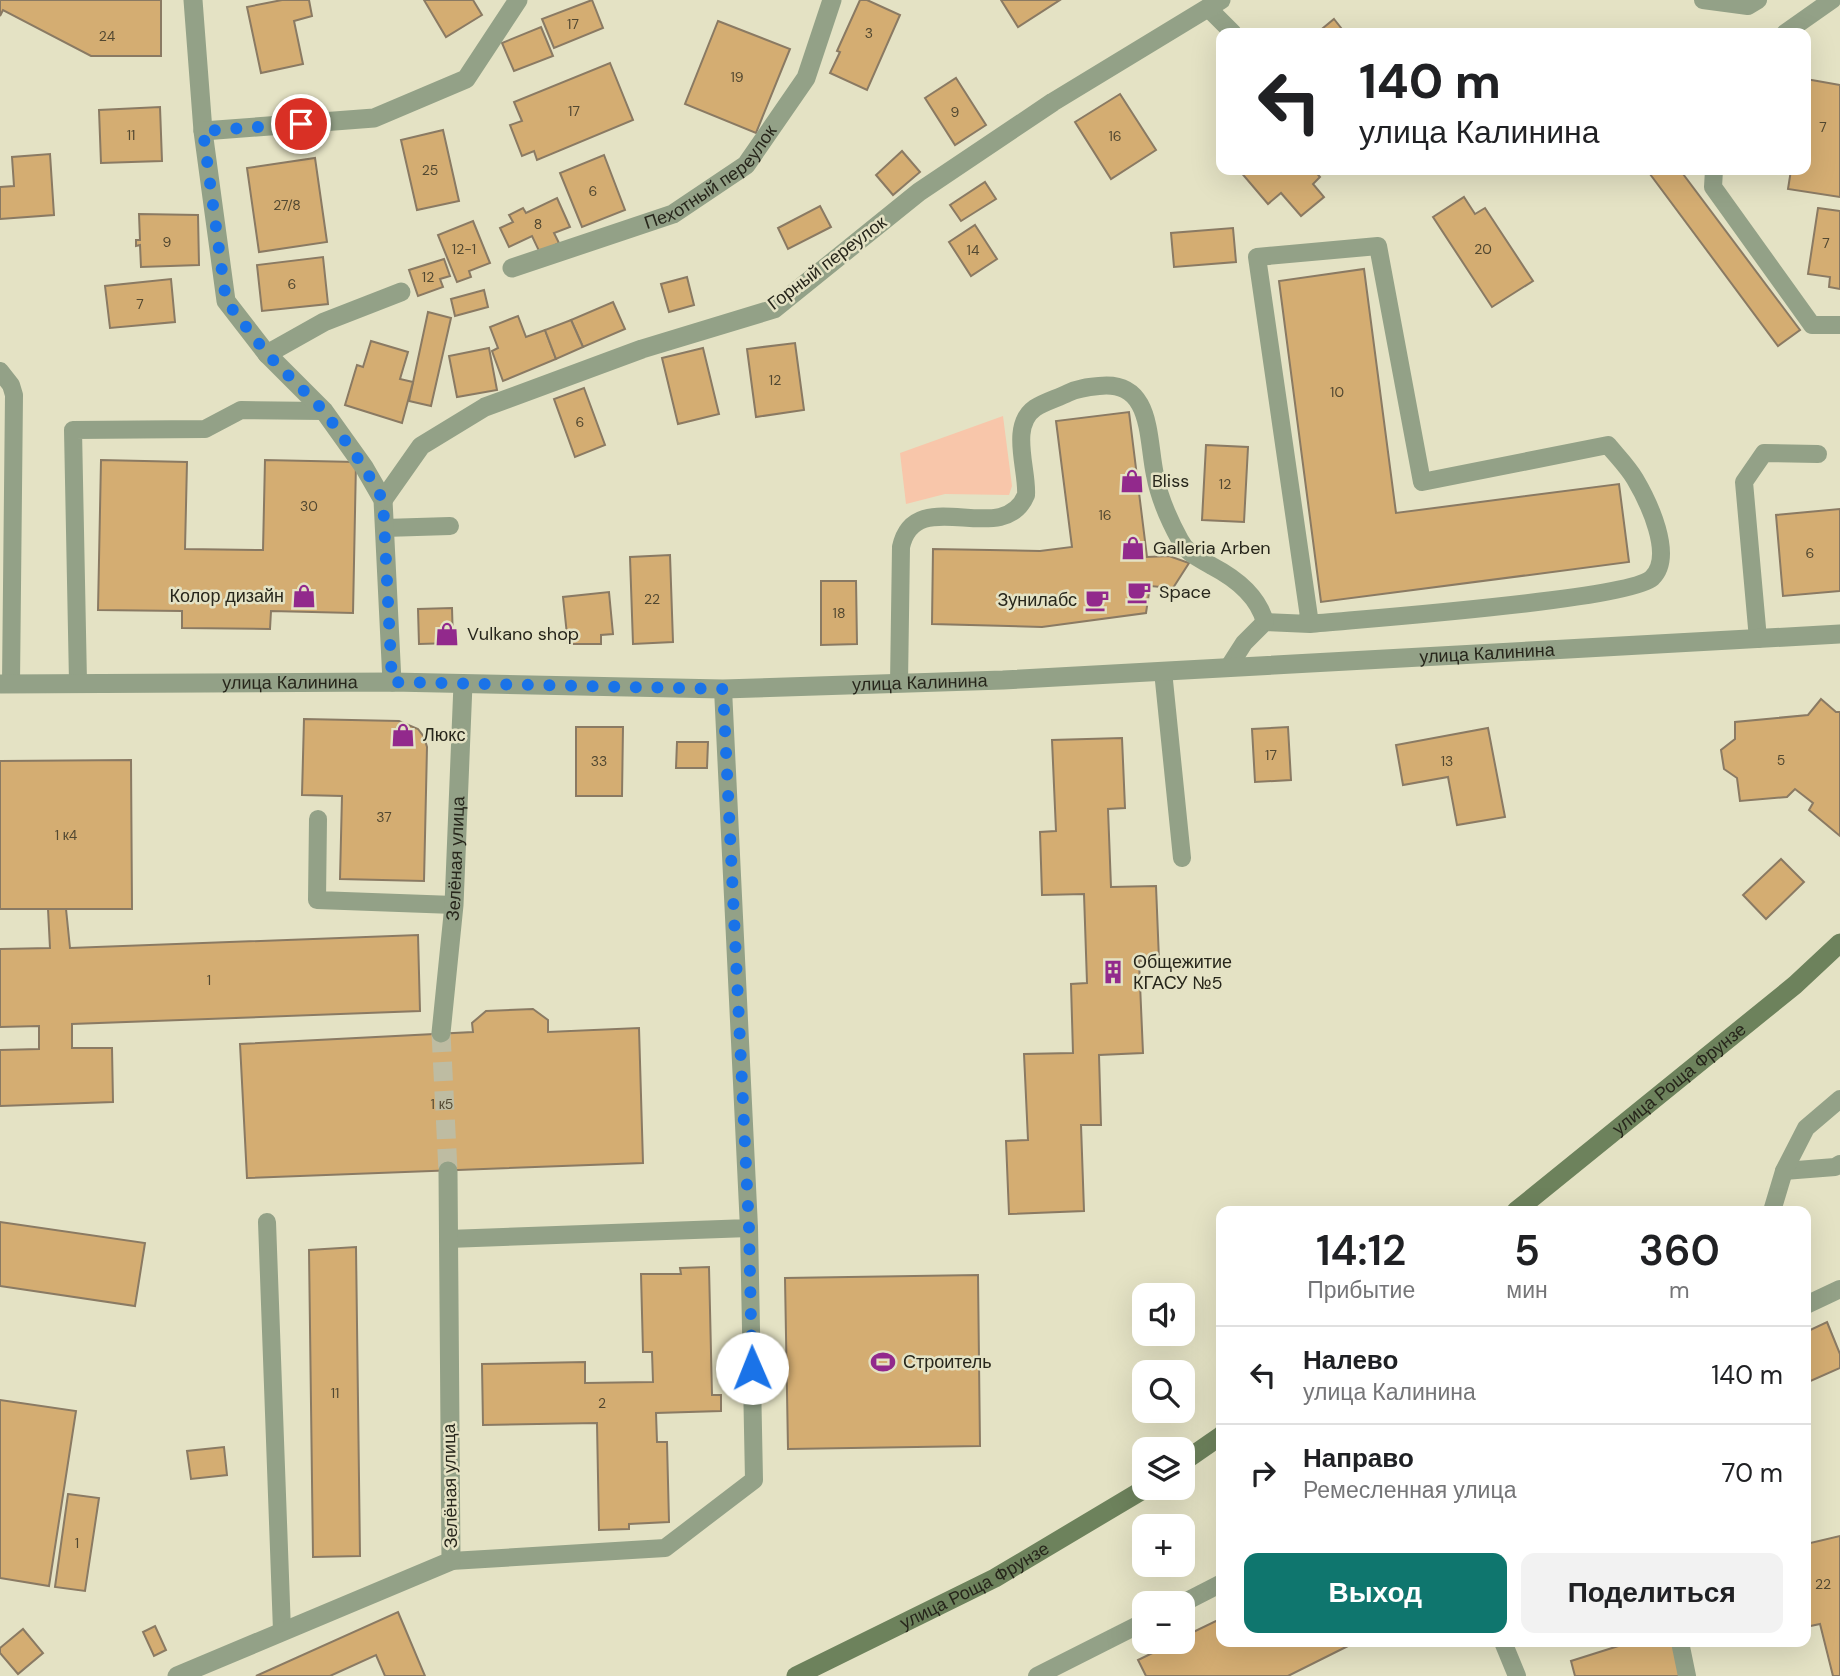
<!DOCTYPE html>
<html lang="ru">
<head>
<meta charset="utf-8">
<style>
	body { margin:0; font-family:"DM Sans",sans-serif; background:#f2f2f2; color:#202124; height:100vh; display:flex; flex-direction:column; font-size:26px; white-space:nowrap }
	* { box-sizing:border-box; margin:0 }
	p { font-size:23px; color:#757577 }
	.icon { flex:none; width:38px; height:38px; fill:none; stroke:currentColor; stroke-width:2; stroke-linecap:round; stroke-linejoin:round }
	.map { position:relative; flex:1; overflow:hidden }
	.side { position:absolute; left:1216px; top:1206px; width:595px; height:441px; display:flex; flex-direction:column; background:#fff; border-radius:14px; box-shadow:0 7px 28px #0002 }
	.side>* { flex:none }
	.hud { position:absolute; left:1216px; top:28px; width:595px; height:147px; border-radius:14px; box-shadow:0 7px 28px #0002; background:#fff; color:#202124; overflow:hidden }
	.controls { position:absolute; left:1132px; top:1283px; display:grid; gap:14px }
	.controls a { display:grid; place-items:center; width:63px; height:63px; border-radius:14px; background:#fff; box-shadow:0 7px 28px #0002; font-size:35px }
	.pin { position:absolute; display:grid; place-items:center; width:60px; height:60px; color:#fff; margin:-30px; border:4px solid #fff; border-radius:50%; box-shadow:0 2px 7px #0007 }
	.me { position:absolute; width:77px; margin:-38px; rotate:359deg; stroke-linejoin:round; filter:drop-shadow(0 0 5px #0008) }
	.turn { display:flex; align-items:center; gap:24px; height:147px; padding:0 28px; font-size:32px }
	.turn .icon { width:91px; height:91px; stroke-width:2.5 }
	.turn b { display:block; font-size:49px; line-height:60px }
	.eta { display:flex; justify-content:space-evenly; align-items:center; height:119px; text-align:center }
	.eta b { font-size:42px; font-weight:600; line-height:49px }
	.button { display:flex; gap:14px; margin-top:auto; padding:14px 28px }
	.button a { flex:1; height:80px; border-radius:14px; background:#0f766e; color:#fff; font-size:28px; font-weight:600; line-height:80px; text-align:center }
	.button a+a { background:#f2f2f2; color:#202124 }
	ul { padding:0; list-style:none }
	li { display:flex; align-items:center; gap:21px; height:98px; padding:0 28px; border-top:2px solid #e0e0e0 }
	li div { flex:1 }
	li b { display:block; font-size:26px }
	li em { font-style:normal }
	.map>svg:first-child { display:block }
	.green { fill:#f8c6aa }
	.building { fill:#d4ad72; stroke:#8a7a63; stroke-width:2 }
	.lines { fill:none; stroke-linecap:round; stroke-linejoin:round }
	.minor-tunnel { stroke:#bebca2; stroke-width:19; stroke-dasharray:19 10; stroke-linecap:butt }
	.service { stroke:#93a187; stroke-width:18 }
	.minor { stroke:#93a187; stroke-width:19 }
	.secondary { stroke:#6d825c; stroke-width:19 }
	.route { stroke:#1a73e8; stroke-width:12; stroke-dasharray:0 21.6 }
	.labels { text-anchor:middle; dominant-baseline:central; stroke-width:5; stroke-linejoin:round; paint-order:stroke }
	.number-label { font-size:14px; fill:#524831 }
	.street-label { font-size:18px; fill:#27261b; stroke:#e4e2c4 }
	.poi-label { font-size:18px; fill:#27261b; stroke:#e4e2c4; text-anchor:start }
</style>
</head>
<body>
<div class="map">
<svg width="1840" height="1676" viewBox="0 0 1840 1676">
	<rect width="100%" height="100%" fill="#e4e2c4"/>
	<path class="green" d="M1003 416 1012 486 1009 495 945 494 906 504 900 453Z"/>
	<g class="building">
		<path d="M0 0H161V56H91L3 10 0 16Z"/>
		<path d="M282 0H309L312 16 294 21 303 64 261 73 247 7Z"/>
		<path d="M424 0H473L482 15 446 37Z"/>
		<path d="M592 0 603 28 554 48 542 19Z"/>
		<path d="M860 0H867L900 15 867 90 830 73 840 52 837 51Z"/>
		<path d="M1001 0H1060L1018 27Z"/>
		<path d="M1334 19 1345 33H1317Z"/>
		<path d="M718 21 790 49 756 133 685 104Z"/>
		<path d="M541 27 553 56 514 71 502 43Z"/>
		<path d="M610 63 633 120 537 160 534 151 522 156 510 125 522 121 514 102Z"/>
		<path d="M956 78 986 125 955 145 925 98Z"/>
		<path d="M1806 79 1840 85V197L1788 189 1791 170H1806Z"/>
		<path d="M1120 94 1156 150 1111 179 1075 122Z"/>
		<path d="M160 107 162 161 101 163 99 110Z"/>
		<path d="M443 130 459 201 417 210 401 140Z"/>
		<path d="M902 151 920 172 893 195 876 175Z"/>
		<path d="M50 154 54 215 0 219V187L14 186 12 157Z"/>
		<path d="M604 155 625 210 582 227 560 173Z"/>
		<path d="M315 158 327 242 259 252 247 168Z"/>
		<path d="M1239 170H1300L1303 173 1307 170H1314L1320 177 1313 184 1324 197 1301 216 1281 193 1268 204Z"/>
		<path d="M1647 170H1680L1800 330 1778 346Z"/>
		<path d="M985 182 996 199 961 221 950 205Z"/>
		<path d="M1464 197 1475 214 1485 208 1533 281 1492 307 1433 217Z"/>
		<path d="M557 198 570 227 554 233 559 243 540 253 532 236 509 247 500 228 513 222 509 215 523 208 526 213Z"/>
		<path d="M820 206 831 227 788 249 778 228Z"/>
		<path d="M1818 208 1840 211V289L1829 287 1830 277 1808 274Z"/>
		<path d="M139 214 198 215 199 265 141 267 140 245 136 246V240H140Z"/>
		<path d="M473 221 490 263 469 271 471 277 457 282 438 235Z"/>
		<path d="M975 225 997 259 971 276 949 242Z"/>
		<path d="M1233 228 1236 262 1174 267 1171 233Z"/>
		<path d="M323 257 328 304 262 311 257 265Z"/>
		<path d="M444 259 450 276 440 279 443 287 418 296 409 270Z"/>
		<path d="M1364 269 1396 513 1619 484 1629 562 1321 602 1279 281Z"/>
		<path d="M687 277 694 305 669 312 661 284Z"/>
		<path d="M171 279 175 322 110 328 105 286Z"/>
		<path d="M484 290 488 307 455 316 451 299Z"/>
		<path d="M613 302 625 329 583 347 571 320Z"/>
		<path d="M428 312 451 318 431 406 409 401Z"/>
		<path d="M518 316 526 337 545 330 556 359 503 381 492 351 498 348 490 327Z"/>
		<path d="M571 320 583 347 556 359 545 330Z"/>
		<path d="M371 341 408 352 400 379 413 382 402 423 345 405 357 365 363 367Z"/>
		<path d="M795 343 804 410 756 417 747 349Z"/>
		<path d="M489 348 497 390 457 397 449 356Z"/>
		<path d="M703 348 719 414 678 424 662 358Z"/>
		<path d="M584 388 605 445 575 457 554 399Z"/>
		<path d="M1129 412 1147 557 1169 556 1189 563 1173 588 1150 586 1146 613 1042 627 932 624 933 549 1040 551 1072 547 1056 421Z"/>
		<path d="M1206 445 1248 447 1244 522 1202 520Z"/>
		<path d="M101 460 187 462 185 549 263 550 265 460 356 462 353 613 271 611 270 629 182 628V611L98 610Z"/>
		<path d="M1840 509V591L1783 596 1776 515Z"/>
		<path d="M670 555 673 642 633 644 630 557Z"/>
		<path d="M821 581H856L857 644 821 645Z"/>
		<path d="M609 592 613 634 601 635V644H568L563 597Z"/>
		<path d="M452 608 453 643 419 644 418 609Z"/>
		<path d="M1821 699 1836 712H1840V836L1809 810 1813 803 1795 789 1787 797 1740 801 1737 778 1724 769 1721 750 1735 739V722L1808 715Z"/>
		<path d="M304 719 399 721 418 729 424 737 427 747 424 881 340 879 342 796 302 795Z"/>
		<path d="M576 727H623L622 796H576Z"/>
		<path d="M1288 727 1291 780 1255 782 1252 729Z"/>
		<path d="M1488 728 1505 817 1457 825 1448 777 1403 785 1396 745Z"/>
		<path d="M1122 738 1125 808 1108 809 1111 887 1156 886 1159 960 1139 961 1143 1053 1099 1055 1101 1125H1081L1084 1211 1009 1214 1006 1141 1028 1140 1024 1054 1073 1053 1071 984 1087 983 1084 894 1042 895 1040 832 1056 831 1052 740Z"/>
		<path d="M677 742H708L707 768H676Z"/>
		<path d="M131 760 132 909H0V761Z"/>
		<path d="M1781 859 1804 882 1766 919 1743 895Z"/>
		<path d="M48 909H66L70 948 418 935 420 1011 72 1024V1048H112L113 1102 0 1106V1050L39 1049V1026L0 1027V949L50 948Z"/>
		<path d="M533 1009 548 1020V1032L639 1028 643 1163 247 1178 240 1044 473 1032 472 1023 486 1011Z"/>
		<path d="M0 1222 145 1243 135 1306 0 1286Z"/>
		<path d="M356 1247 360 1556 313 1557 309 1250Z"/>
		<path d="M709 1267 712 1395H721V1411L656 1413 657 1442H667L669 1522 629 1524V1529L599 1530 597 1423 483 1425 482 1364 585 1362V1383L653 1382 652 1352H643L641 1274H681L680 1268Z"/>
		<path d="M978 1275 980 1446 788 1449 785 1278Z"/>
		<path d="M1827 1322 1840 1354V1368L1806 1383V1332Z"/>
		<path d="M0 1400 76 1411 49 1586 0 1578Z"/>
		<path d="M224 1447 227 1475 191 1479 187 1451Z"/>
		<path d="M68 1494 99 1498 85 1591 55 1587Z"/>
		<path d="M1840 1536V1676H1833L1820 1624 1806 1627V1544Z"/>
		<path d="M398 1612 425 1676H385L376 1655 330 1676H256Z"/>
		<path d="M1222 1618V1642H1356L1288 1676H1146L1138 1660 1175 1642H1183V1637Z"/>
		<path d="M155 1626 166 1650 154 1656 143 1632Z"/>
		<path d="M23 1629 43 1653 18 1674 0 1653V1648Z"/>
		<path d="M1631 1642H1674L1685 1676H1575L1571 1661Z"/>
	</g>
	<g class="lines">
		<path class="minor-tunnel" d="M441 1033 448 1171"/>
		<g class="service">
			<path d="M1703 0 1748 6 1758 0"/>
			<path d="M1208 8 1233 33"/>
			<path d="M1785 33 1832 0"/>
			<path d="M1714 170 1713 187 1812 325H1840"/>
			<path d="M0 371 11 385 14 395 11 683"/>
			<path d="M384 528 450 526"/>
			<path d="M1758 639 1744 482 1764 453 1818 454"/>
			<path d="M1228 668 1244 643 1265 622 1310 624 1257 257 1378 246 1422 482 1608 445C1617 456 1628 467 1635 479 1648 501 1675 556 1652 578 1628 600 1360 619 1310 624"/>
			<path d="M1163 671 1182 858"/>
			<path d="M78 682 73 430 205 429 241 410 324 411"/>
			<path d="M899 683 901 547C915 482 1003 550 1026 495 1028 470 1009 426 1035 408 1044 402 1058 398 1068 393 1078 388 1088 387 1099 386 1153 380 1147 438 1155 475 1159 497 1169 520 1180 540 1187 554 1199 558 1212 566 1235 578 1258 596 1265 622"/>
			<path d="M318 819 317 900 454 905"/>
			<path d="M1784 1171 1835 1167 1840 1164"/>
			<path d="M1772 1211 1784 1171 1806 1128 1840 1099"/>
			<path d="M267 1222 282 1631"/>
			<path d="M448 1239 749 1228 723 689"/>
			<path d="M1806 1305 1840 1289"/>
			<path d="M451 1561 665 1548 754 1480 749 1228"/>
			<path d="M1183 1603 1222 1583"/>
			<path d="M1503 1642 1517 1676"/>
			<path d="M1680 1642 1687 1676"/>
			<path d="M1037 1676 1144 1622"/>
		</g>
		<g class="minor">
			<path d="M193 0 203 131 226 301 267 354 324 411 364 467 383 500 392 682"/>
			<path d="M203 131 374 118 466 79 518 0"/>
			<path id="s1" d="M512 268 673 214 746 165 806 78 832 0"/>
			<path d="M267 354 324 322 401 292"/>
			<path d="M383 500 421 446 485 407 642 349 774 309 919 192 1053 102 1221 0"/>
			<path id="s2" d="M0 684 392 682 723 689 1003 680 1840 634"/>
			<path id="s3" d="M441 1033 454 905 463 684"/>
			<path d="M177 1676 451 1561 448 1171"/>
		</g>
		<g class="secondary">
			<path id="s4" d="M1516 1211 1795 985 1840 943"/>
			<path d="M1183 1462 1222 1435"/>
			<path id="s5" d="M796 1676 995 1578 1146 1488"/>
		</g>
	</g>
	<g class="lines">
		<path class="route" d="M301 124 203 131 226 301 267 354 324 411 364 467 383 500 392 682 723 689 749 1228 752 1368"/>
	</g>
	<defs>
		<g id="shop-bare" transform="scale(1.89)"><path d="M-5-2.5h2.3a2.7 3.5 0 0 1 5.4 0H5L5.5 6h-11ZM-1.5-2.5h3a1.5 2.3 0 0 0-3 0Z" fill="#92298c" stroke="#e4e2c4" stroke-width="2.5" paint-order="stroke"/></g>
		<g id="cafe-bare" transform="scale(1.89)"><path d="M-5.5-4.5H6V0H3Q3 3.5 0 3.5H-2.5Q-5.5 3.5-5.5 0ZM3-3.2v2h1.7v-2ZM-6 4.5H4V6H-6Z" fill="#92298c" stroke="#e4e2c4" stroke-width="2.5" paint-order="stroke"/></g>
		<g id="building-bare" transform="scale(1.89)"><path d="M-4-6H4V6H1V3H-1V6H-4ZM-2.5-4.3h1.7v1.8h-1.7ZM.8-4.3h1.7v1.8H.8ZM-2.5-1h1.7V.8h-1.7ZM.8-1h1.7V.8H.8Z" fill="#92298c" stroke="#e4e2c4" stroke-width="2.5" paint-order="stroke"/></g>
		<g id="stadium-bare" transform="scale(1.89)"><path d="M0-5a6.5 5 0 1 0 0 10a6.5 5 0 1 0 0-10ZM-3.5-1.8h7v3.6h-7Z" fill="#92298c" stroke="#e4e2c4" stroke-width="2.5" paint-order="stroke"/></g>
	</defs>
	<g fill-rule="evenodd">
		<use href="#shop-bare" x="1132" y="481"/>
		<use href="#shop-bare" x="1133" y="548"/>
		<use href="#cafe-bare" x="1139" y="592"/>
		<use href="#shop-bare" x="304" y="596"/>
		<use href="#cafe-bare" x="1097" y="600"/>
		<use href="#shop-bare" x="447" y="634"/>
		<use href="#shop-bare" x="403" y="735"/>
		<use href="#building-bare" x="1113" y="972"/>
		<use href="#stadium-bare" x="883" y="1362"/>
	</g>
	<g class="labels">
		<g class="number-label">
			<text x="573" y="24">17</text>
			<text x="869" y="33">3</text>
			<text x="107" y="36">24</text>
			<text x="737" y="77">19</text>
			<text x="574" y="111">17</text>
			<text x="955" y="112">9</text>
			<text x="1823" y="127">7</text>
			<text x="131" y="135">11</text>
			<text x="1115" y="136">16</text>
			<text x="430" y="170">25</text>
			<text x="593" y="191">6</text>
			<text x="287" y="205">27/8</text>
			<text x="538" y="224">8</text>
			<text x="167" y="242">9</text>
			<text x="1826" y="243">7</text>
			<text x="464" y="249">12-1</text>
			<text x="1483" y="249">20</text>
			<text x="973" y="250">14</text>
			<text x="428" y="277">12</text>
			<text x="292" y="284">6</text>
			<text x="140" y="304">7</text>
			<text x="775" y="380">12</text>
			<text x="1337" y="392">10</text>
			<text x="580" y="422">6</text>
			<text x="1225" y="484">12</text>
			<text x="309" y="506">30</text>
			<text x="1105" y="515">16</text>
			<text x="1810" y="553">6</text>
			<text x="652" y="599">22</text>
			<text x="839" y="613">18</text>
			<text x="1271" y="755">17</text>
			<text x="1781" y="760">5</text>
			<text x="599" y="761">33</text>
			<text x="1447" y="761">13</text>
			<text x="384" y="817">37</text>
			<text x="66" y="835">1 к4</text>
			<text x="209" y="980">1</text>
			<text x="442" y="1104">1 к5</text>
			<text x="335" y="1393">11</text>
			<text x="602" y="1403">2</text>
			<text x="77" y="1543">1</text>
			<text x="1823" y="1584">22</text>
		</g>
		<g class="street-label">
			<text stroke="none"><textPath href="#s1" startOffset="222">Пехотный переулок</textPath></text>
			<text transform="translate(827 263) rotate(-37)">Горный переулок</text>
			<text stroke="none"><textPath href="#s2" startOffset="1488">улица Калинина</textPath></text>
			<text stroke="none"><textPath href="#s2" startOffset="290">улица Калинина</textPath></text>
			<text stroke="none"><textPath href="#s2" startOffset="920">улица Калинина</textPath></text>
			<text stroke="none"><textPath href="#s3" startOffset="175">Зелёная улица</textPath></text>
			<text stroke="none"><textPath href="#s4" startOffset="210">улица Роща Фрунзе</textPath></text>
			<text transform="translate(450 1486) rotate(-91)">Зелёная улица</text>
			<text stroke="none"><textPath href="#s5" startOffset="200">улица Роща Фрунзе</textPath></text>
		</g>
		<g class="poi-label">
			<text x="1152" y="481">Bliss</text>
			<text x="1153" y="548">Galleria Arben</text>
			<text x="1159" y="592">Space</text>
			<text x="284" y="596" text-anchor="end">Колор дизайн</text>
			<text x="1077" y="600" text-anchor="end">Зунилабс</text>
			<text x="467" y="634">Vulkano shop</text>
			<text x="423" y="735">Люкс</text>
			<text x="1133" y="962">Общежитие<tspan x="1133" dy="21">КГАСУ №5</tspan></text>
			<text x="903" y="1362">Строитель</text>
		</g>
	</g>
</svg>
<div class="controls">
<a><svg class="icon" aria-label="sound" viewBox="0 0 24 24"><path d="M4 9h4l5-4v14l-5-4H4zM17 9q2 3 0 6"/></svg></a>
<a><svg class="icon" aria-label="search" viewBox="0 0 24 24"><circle cx="10" cy="10" r="6"/><path d="M15 15l6 6"/></svg></a>
<a><svg class="icon" aria-label="layers" viewBox="0 0 24 24"><path d="M12 4l9 5-9 5-9-5zM3 14l9 5 9-5"/></svg></a>
<a>+</a>
<a>−</a>
</div>
<div class="pin" style="left:301px;top:124px;background:#d93025"><svg class="icon" aria-label="arrive" viewBox="0 0 24 24"><path d="M6 21V4h12l-3 4 3 4H6"/></svg></div>
<svg class="me" style="left:752px;top:1368px" viewBox="-20 -20 40 40"><circle r="19" fill="#fff"/><path d="M0-13L10 11 0 6-10 11z" fill="#1a73e8"/></svg>
<div class="hud">
<div class="turn"><svg class="icon" aria-label="left" viewBox="0 0 24 24"><path d="M17 20v-9H6M10 6l-5 5 5 5"/></svg><div><b>140 m</b>улица Калинина</div></div>
</div>
<section class="side">
<div class="eta">
<div><b>14:12</b><p>Прибытие</p></div>
<div><b>5</b><p>мин</p></div>
<div><b>360</b><p>m</p></div>
</div>
<ul>
<li><svg class="icon" aria-label="left" viewBox="0 0 24 24"><path d="M17 20v-9H6M10 6l-5 5 5 5"/></svg><div><b>Налево</b><p>улица Калинина</p></div><em>140 m</em></li>
<li><svg class="icon" aria-label="right" viewBox="0 0 24 24"><path d="M7 20v-9h11M14 6l5 5-5 5"/></svg><div><b>Направо</b><p>Ремесленная улица</p></div><em>70 m</em></li>
</ul>
<div class="button"><a>Выход</a><a>Поделиться</a></div>
</section>
</div>
</body>
</html>
